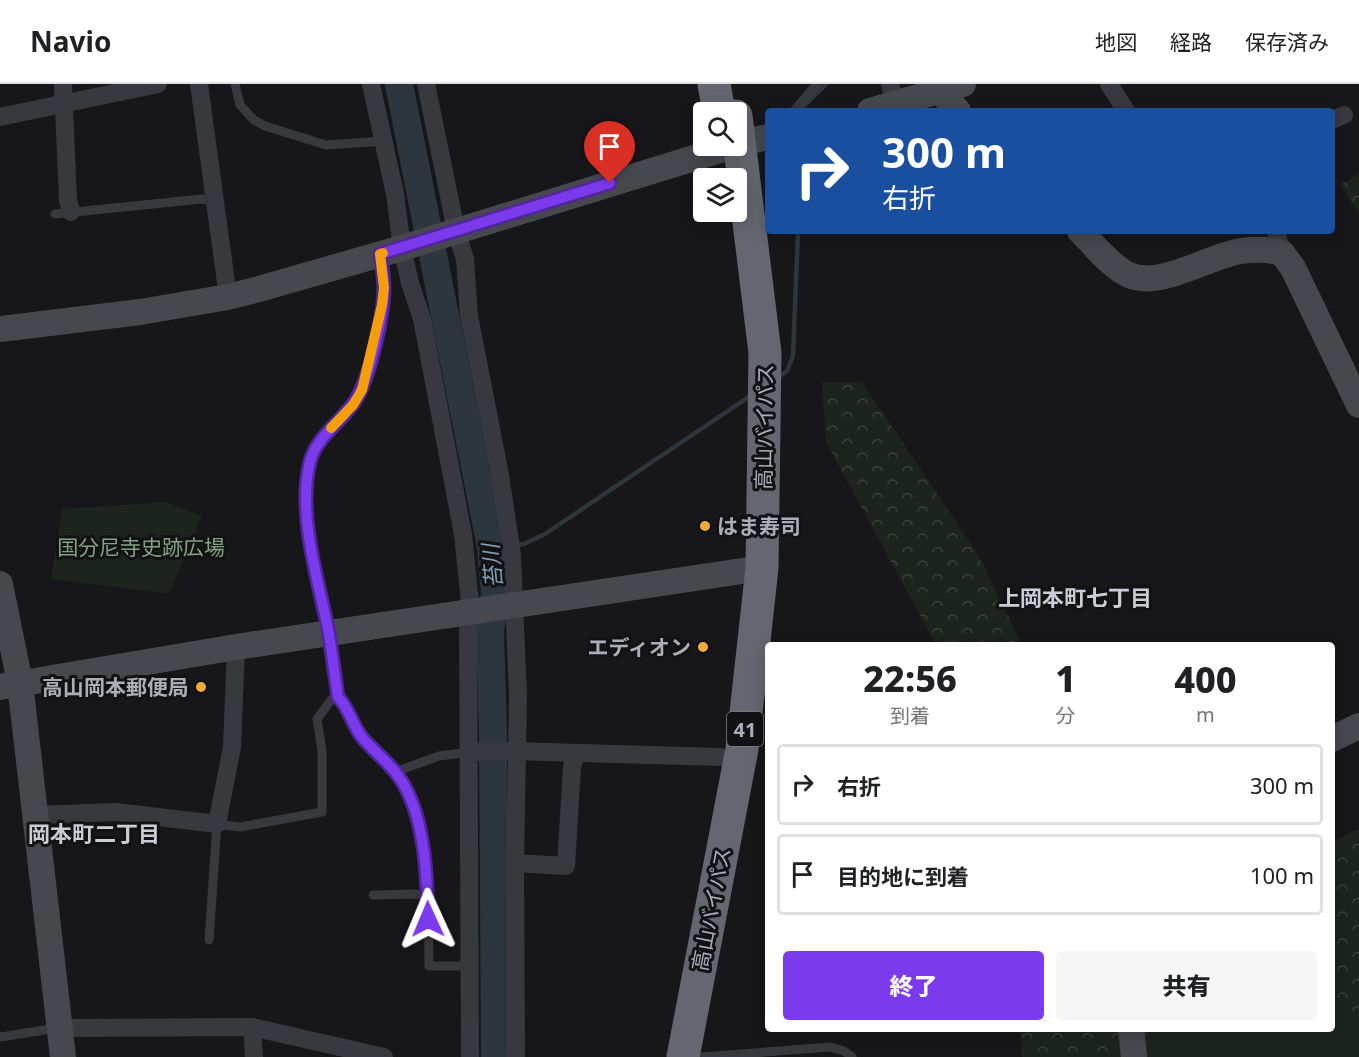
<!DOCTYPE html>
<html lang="ja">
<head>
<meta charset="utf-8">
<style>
	body { margin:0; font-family:"Noto Sans","Noto Sans JP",sans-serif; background:#f6f6f6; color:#202124; height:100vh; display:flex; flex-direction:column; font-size:22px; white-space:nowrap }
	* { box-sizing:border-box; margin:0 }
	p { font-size:20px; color:#757577 }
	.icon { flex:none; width:33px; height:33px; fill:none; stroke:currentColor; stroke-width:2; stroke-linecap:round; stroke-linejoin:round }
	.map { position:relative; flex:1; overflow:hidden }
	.side { position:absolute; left:765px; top:558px; width:570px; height:390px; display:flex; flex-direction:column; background:#fff; border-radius:6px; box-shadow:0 3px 15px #0003 }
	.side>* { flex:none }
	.guide { position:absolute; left:765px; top:24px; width:570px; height:126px; border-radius:6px; box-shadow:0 3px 15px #0003; background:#1a4fa0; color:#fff; overflow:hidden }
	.buttons { position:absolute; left:693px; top:18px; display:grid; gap:12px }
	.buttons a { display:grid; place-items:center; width:54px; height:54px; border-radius:6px; background:#fff; box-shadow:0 3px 15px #0003; font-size:30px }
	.pin { position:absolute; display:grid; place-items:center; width:51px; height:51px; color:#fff; margin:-62px -26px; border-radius:50% 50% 50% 0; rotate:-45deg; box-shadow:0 0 6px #0007 }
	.pin .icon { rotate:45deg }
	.me { position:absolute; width:66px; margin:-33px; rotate:359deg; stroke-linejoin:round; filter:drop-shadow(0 0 4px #0008) }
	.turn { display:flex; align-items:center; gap:21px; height:126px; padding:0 18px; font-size:27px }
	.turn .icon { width:78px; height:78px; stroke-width:2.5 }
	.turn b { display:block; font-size:42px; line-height:51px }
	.eta { display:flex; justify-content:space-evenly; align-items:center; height:102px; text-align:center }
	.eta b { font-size:36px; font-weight:800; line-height:42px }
	.button { display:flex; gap:12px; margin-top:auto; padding:12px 18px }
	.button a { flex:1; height:69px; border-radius:6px; background:#7c3aed; color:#fff; font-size:24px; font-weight:800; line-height:69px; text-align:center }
	.button a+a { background:#f6f6f6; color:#202124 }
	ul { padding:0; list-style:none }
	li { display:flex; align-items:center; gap:18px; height:81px; margin:0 12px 9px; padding:0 6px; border:3px solid #e0e0e0; border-radius:6px }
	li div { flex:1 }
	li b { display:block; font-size:22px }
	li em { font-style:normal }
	header { display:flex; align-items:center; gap:36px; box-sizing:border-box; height:84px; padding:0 30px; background:#fff; border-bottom:2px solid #e0e0e0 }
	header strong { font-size:28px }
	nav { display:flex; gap:33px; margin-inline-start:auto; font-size:21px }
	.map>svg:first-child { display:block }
	.forest { fill:url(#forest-crowns) }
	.park { fill:#1d241e }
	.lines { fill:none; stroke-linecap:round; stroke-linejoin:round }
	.stream { stroke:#2d363d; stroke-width:4.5 }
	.river { stroke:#2d363d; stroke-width:28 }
	.lane { stroke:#38393e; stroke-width:9 }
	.street { stroke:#38393e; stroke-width:18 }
	.secondary { stroke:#46484e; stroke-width:26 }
	.highway { stroke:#64676f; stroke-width:33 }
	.route-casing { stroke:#51269a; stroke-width:15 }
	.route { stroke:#7c3aed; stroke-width:10 }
	.slow { stroke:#f59e0b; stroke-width:10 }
	.poi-dot { fill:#eead3a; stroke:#121214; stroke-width:2 }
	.labels { text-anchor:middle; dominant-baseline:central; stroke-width:6; stroke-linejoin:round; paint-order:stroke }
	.shield { fill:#121214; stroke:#7c7f88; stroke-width:1.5 }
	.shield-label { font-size:20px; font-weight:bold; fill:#a9aeb9 }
	.street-label { font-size:21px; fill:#a9aeb9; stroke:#121214 }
	.poi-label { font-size:21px; font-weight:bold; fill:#a9aeb9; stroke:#121214; text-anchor:end }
	.park-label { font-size:21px; fill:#81a382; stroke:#121214 }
	.water-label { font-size:22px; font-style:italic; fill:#819db3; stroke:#121214 }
	.neighbourhood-label { font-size:22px; font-weight:bold; fill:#cacdd5; stroke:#121214 }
</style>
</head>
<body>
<header>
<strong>Navio</strong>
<nav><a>地図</a><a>経路</a><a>保存済み</a></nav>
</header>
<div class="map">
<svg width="1359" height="973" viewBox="0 0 1359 973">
	<defs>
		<pattern id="forest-crowns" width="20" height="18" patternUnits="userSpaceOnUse" patternTransform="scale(1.5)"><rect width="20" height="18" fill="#1d241e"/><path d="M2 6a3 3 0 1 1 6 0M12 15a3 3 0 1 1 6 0" fill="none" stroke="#3b413d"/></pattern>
	</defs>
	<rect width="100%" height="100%" fill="#171719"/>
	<g class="forest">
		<path d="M1359 90V130L1340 101Z"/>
		<path d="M822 298H862L979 472 1022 561H936L826 358Z"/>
		<path d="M1359 745V961L1315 973H1022L1020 945H1332V758Z"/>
	</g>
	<g class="park">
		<path d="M165 418 202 432 169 510 51 495 62 425Z"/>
		<path d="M1359 926V973H1144L1142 956 1151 945H1332V929Z"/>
	</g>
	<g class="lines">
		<g class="stream">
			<path d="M802 27V24L826 0"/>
			<path d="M777 294 787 287 793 272 798 147"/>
			<path d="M515 461 524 460 545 450 753 310"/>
			<path d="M491 463 507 462"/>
		</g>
		<path class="river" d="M399 0 491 463 495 510 490 547 493 650 495 973"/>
		<g class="lane">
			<path d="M235 0 240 21 254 36 265 42 326 61 384 57"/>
			<path d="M794 27 817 0"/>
			<path d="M55 130 202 115 215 117"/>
			<path d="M380 172C382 183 384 193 384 204 384 230 369 302 352 322 337 340 315 354 309 379 297 434 319 496 329 550 332 571 335 592 338 613 349 624 352 640 361 652 374 669 394 682 404 701 432 753 428 824 429 882H469"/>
			<path d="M403 685 439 672 470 668"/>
			<path d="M373 811 413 810 427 812"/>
			<path d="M209 856 217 740 240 743 322 728V667L317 635 332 615 338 613"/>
			<path d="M0 953 57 944"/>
			<path d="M702 973 830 963 844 967 852 973"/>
		</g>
		<g class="street">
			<path d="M63 0 68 116 71 128"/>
			<path d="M199 0 228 213"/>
			<path d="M371 0 395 110 402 164 410 199 422 235 463 450 470 519 468 529 470 973"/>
			<path d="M426 0 456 146 465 175 469 232 500 391 512 471 518 612 515 779 516 973"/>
			<path d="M890 0 895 21"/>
			<path d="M1109 0 1126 27"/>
			<path d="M0 33 158 0"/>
			<path d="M1332 36 1344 31"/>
			<path d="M1276 147 1282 169"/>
			<path d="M470 668 511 667 720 673"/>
			<path d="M35 731 116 728 217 740 232 663 236 563"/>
			<path d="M515 779 566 782 572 683 576 669"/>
			<path d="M252 943 254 973"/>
			<path d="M59 944 252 943 384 973"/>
		</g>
		<g class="secondary">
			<path d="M940 7 958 27"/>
			<path d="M870 27 963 0"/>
			<path d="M736 60 768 53"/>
			<path d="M1080 147C1093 160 1112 184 1129 191 1161 205 1208 172 1241 167 1256 165 1268 165 1282 169L1293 184 1359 321"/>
			<path d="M0 245 140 228 228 213 259 205 402 164 733 62"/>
			<path d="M0 500 20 599 63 973"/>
			<path d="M0 603 236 563 762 484"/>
			<path d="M1332 655 1359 642"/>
			<path d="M1131 945 1134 973"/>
		</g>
		<g class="highway">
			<path d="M714 0 719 28"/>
			<path d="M683 973 742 665 762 484 765 269 736 32"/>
		</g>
	</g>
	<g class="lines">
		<g class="route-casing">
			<path id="route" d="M428 835C427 791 425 730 399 693 390 679 372 666 361 652 352 640 349 624 338 613 335 592 332 571 329 550 319 498 298 435 309 382 314 355 337 342 353 320 369 299 383 234 384 206 384 194 382 182 380 170L610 99"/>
		</g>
		<use href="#route" class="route"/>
		<path class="slow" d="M331 344 353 321 362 306 382 221 384 204 380 170 383 169"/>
	</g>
	<g class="poi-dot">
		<circle cx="705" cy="442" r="6"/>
		<circle cx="703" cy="563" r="6"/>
		<circle cx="201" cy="603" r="6"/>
	</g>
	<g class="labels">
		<rect class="shield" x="727" y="628" width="36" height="34" rx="4.5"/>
		<g class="shield-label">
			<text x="745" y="645">41</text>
		</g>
		<g class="street-label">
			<text transform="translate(764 343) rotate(-89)">高山バイパス</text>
			<text transform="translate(711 825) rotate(-79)">高山バイパス</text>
		</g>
		<g class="poi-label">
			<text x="717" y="442" text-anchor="start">はま寿司</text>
			<text x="691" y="563">エディオン</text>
			<text x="189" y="603">高山岡本郵便局</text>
		</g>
		<g class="park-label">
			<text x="141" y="463">国分尼寺史跡広場</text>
		</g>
		<g class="water-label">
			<text transform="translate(491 482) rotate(-95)">苔川</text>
		</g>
		<g class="neighbourhood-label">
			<text x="1075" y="513">上岡本町七丁目</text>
			<text x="94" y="749">岡本町二丁目</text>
		</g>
	</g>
</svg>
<div class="buttons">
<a><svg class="icon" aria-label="search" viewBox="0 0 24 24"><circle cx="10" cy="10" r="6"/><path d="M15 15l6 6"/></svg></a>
<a><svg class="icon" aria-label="layers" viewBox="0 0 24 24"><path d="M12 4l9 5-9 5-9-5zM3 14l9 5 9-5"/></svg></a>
</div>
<div class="pin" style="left:610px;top:99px;background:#d93025"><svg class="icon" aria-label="arrive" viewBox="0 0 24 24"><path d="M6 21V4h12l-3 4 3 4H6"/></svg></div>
<svg class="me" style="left:428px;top:835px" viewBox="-20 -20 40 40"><path d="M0-17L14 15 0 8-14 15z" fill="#7c3aed" stroke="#fff" stroke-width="4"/></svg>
<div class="guide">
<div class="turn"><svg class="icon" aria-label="right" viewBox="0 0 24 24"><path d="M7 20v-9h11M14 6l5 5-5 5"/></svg><div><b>300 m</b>右折</div></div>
</div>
<section class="side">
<div class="eta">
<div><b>22:56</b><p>到着</p></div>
<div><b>1</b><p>分</p></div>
<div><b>400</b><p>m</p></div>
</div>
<ul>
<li><svg class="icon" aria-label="right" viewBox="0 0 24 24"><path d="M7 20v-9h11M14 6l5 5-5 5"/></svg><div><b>右折</b></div><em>300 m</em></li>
<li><svg class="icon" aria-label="arrive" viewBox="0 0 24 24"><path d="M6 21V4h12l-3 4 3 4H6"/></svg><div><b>目的地に到着</b></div><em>100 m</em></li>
</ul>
<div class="button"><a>終了</a><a>共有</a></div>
</section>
</div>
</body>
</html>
